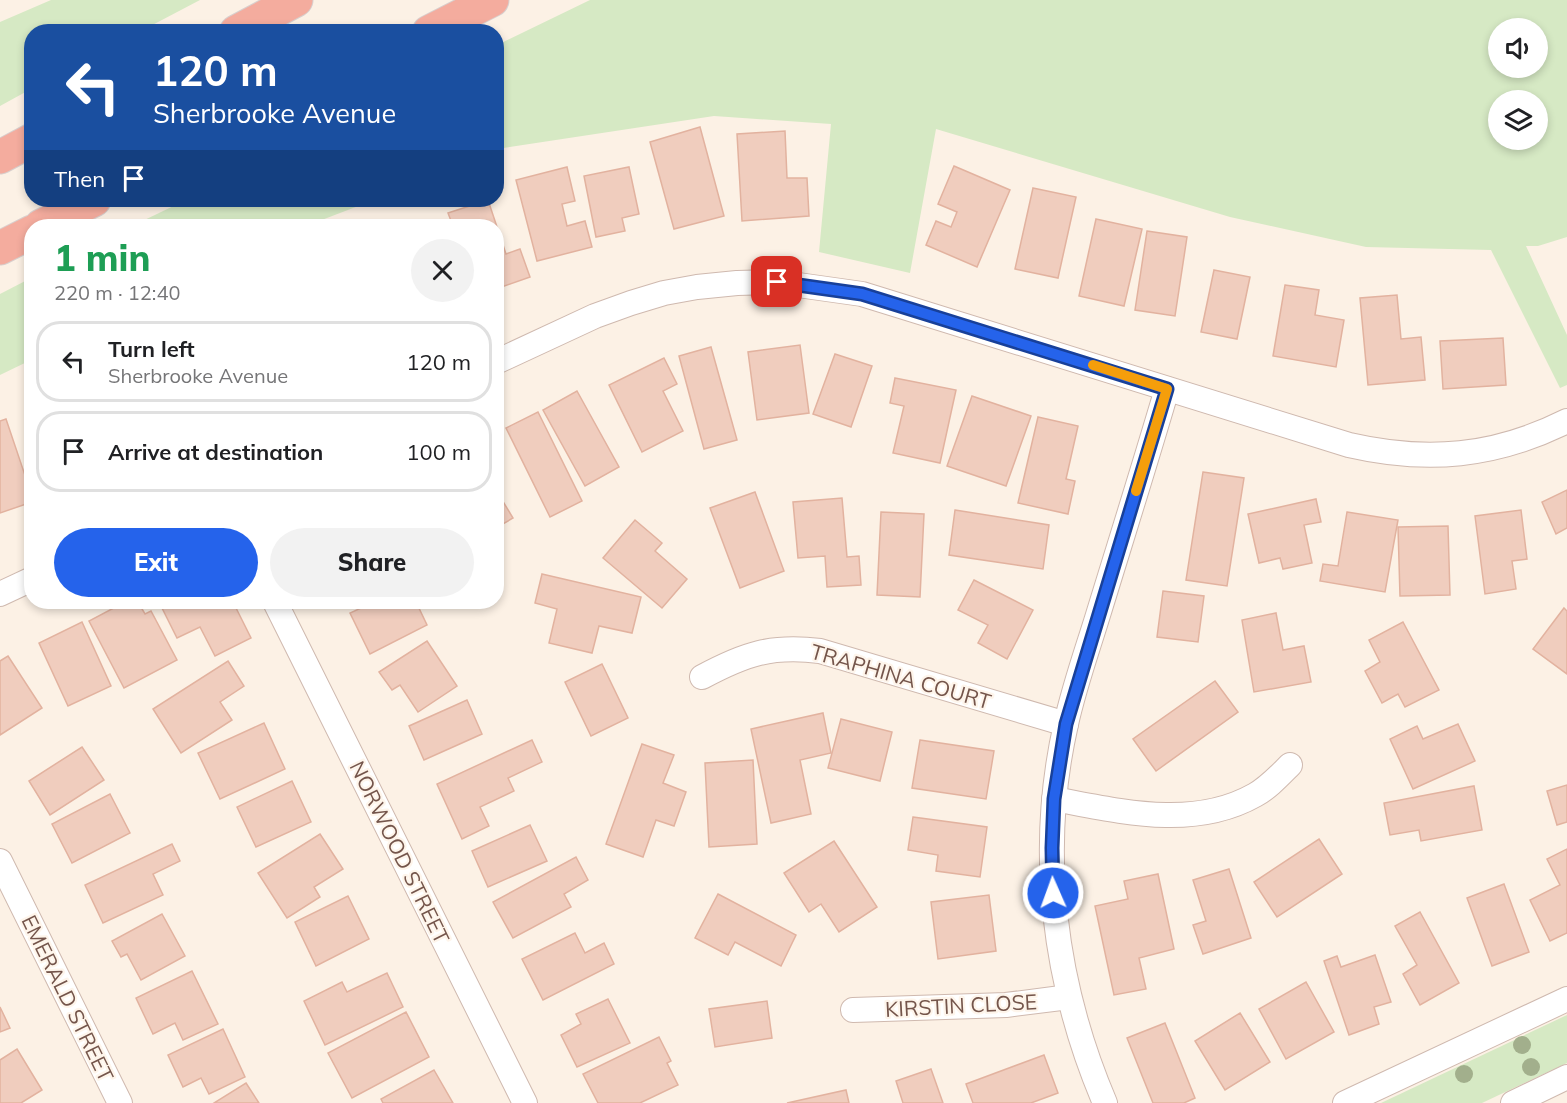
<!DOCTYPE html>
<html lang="en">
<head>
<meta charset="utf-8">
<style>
	body { margin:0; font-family:Mulish,sans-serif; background:#f2f2f2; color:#202124; height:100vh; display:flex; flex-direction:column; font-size:22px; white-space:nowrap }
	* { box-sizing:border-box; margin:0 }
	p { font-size:20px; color:#757577 }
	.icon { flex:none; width:33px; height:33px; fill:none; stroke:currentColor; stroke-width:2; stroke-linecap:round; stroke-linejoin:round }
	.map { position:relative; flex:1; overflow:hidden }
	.side { position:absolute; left:24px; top:219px; width:480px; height:390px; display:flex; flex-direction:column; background:#fff; border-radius:24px; box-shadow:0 3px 9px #0003 }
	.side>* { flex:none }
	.banner { position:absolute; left:24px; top:24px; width:480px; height:183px; border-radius:24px; box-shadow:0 3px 9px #0003; background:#1a4fa0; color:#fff; overflow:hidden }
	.controls { position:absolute; left:1488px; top:18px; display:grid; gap:12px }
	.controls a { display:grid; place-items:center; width:60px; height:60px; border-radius:50%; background:#fff; box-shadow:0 3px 9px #0003; font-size:30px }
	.pin { position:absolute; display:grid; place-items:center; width:51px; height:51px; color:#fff; margin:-26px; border-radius:12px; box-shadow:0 3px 9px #0006 }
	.me { position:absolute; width:66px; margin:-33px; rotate:358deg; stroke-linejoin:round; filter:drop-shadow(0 0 4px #0008) }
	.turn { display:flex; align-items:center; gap:21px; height:126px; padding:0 30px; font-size:27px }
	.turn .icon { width:78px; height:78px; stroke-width:2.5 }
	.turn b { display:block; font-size:42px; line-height:51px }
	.then { display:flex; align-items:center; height:57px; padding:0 30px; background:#0003; gap:12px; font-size:22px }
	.round { display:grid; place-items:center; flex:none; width:63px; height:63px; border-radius:32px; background:#f2f2f2 }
	.overview { display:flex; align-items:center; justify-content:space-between; height:102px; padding:0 30px }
	h1 { font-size:36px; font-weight:800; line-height:45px; color:#1e9e55 }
	.primary-button { display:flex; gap:12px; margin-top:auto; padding:12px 30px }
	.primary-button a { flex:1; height:69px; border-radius:36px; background:#2563eb; color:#fff; font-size:24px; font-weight:800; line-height:69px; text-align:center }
	.primary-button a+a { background:#f2f2f2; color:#202124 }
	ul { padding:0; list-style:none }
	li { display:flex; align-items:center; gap:18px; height:81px; margin:0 12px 9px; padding:0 18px; border:3px solid #e0e0e0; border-radius:24px }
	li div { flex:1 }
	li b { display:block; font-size:22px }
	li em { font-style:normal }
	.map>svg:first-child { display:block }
	.green { fill:#d6e9c4; fill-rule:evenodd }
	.building { fill:#f0cdbe; stroke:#e2b29f; stroke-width:1.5 }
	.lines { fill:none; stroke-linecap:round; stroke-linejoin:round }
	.street-casing { stroke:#cfb9af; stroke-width:26 }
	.highway-casing { stroke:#d8cfcd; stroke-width:35 }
	.street { stroke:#fff; stroke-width:24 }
	.highway { stroke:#f4ac9e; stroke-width:33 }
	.tree { fill:#a2af8c }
	.route-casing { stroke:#184099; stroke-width:15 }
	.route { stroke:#2563eb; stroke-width:10 }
	.slow { stroke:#f59e0b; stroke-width:10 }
	.labels { text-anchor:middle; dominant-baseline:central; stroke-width:4.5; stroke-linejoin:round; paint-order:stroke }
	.street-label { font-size:21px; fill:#74554b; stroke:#fef5eb }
</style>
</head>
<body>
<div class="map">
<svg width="1567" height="1103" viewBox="0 0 1567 1103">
	<rect width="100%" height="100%" fill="#fcf1e5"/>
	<g class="green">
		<path d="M51 0H200L141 31 32 32 31 89 0 106V22Z"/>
		<path d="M590 0H1567V237L1538 246H1526L1567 335V385L1560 388 1491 250 1366 247 1230 217 936 129 910 273 819 252 831 124 714 116 497 149V45ZM1498 28H1538V68H1498ZM1538 100V140H1498V100Z"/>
		<path d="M186 200H374L306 226H132Z"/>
		<path d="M31 278V360L0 375V294Z"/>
		<path d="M1567 1015V1063L1482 1103H1381Z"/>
	</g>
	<g class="building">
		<path d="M700 127 724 216 674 229 650 142Z"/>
		<path d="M785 131 787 178H807L809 216 742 221 737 134Z"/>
		<path d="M954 166 1010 190 977 267 926 245 936 221 951 227 957 212 938 204Z"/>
		<path d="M567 167 575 201 562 204 567 226 585 221 592 247 537 261 516 180Z"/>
		<path d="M629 167 639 214 622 218 625 231 596 237 584 176Z"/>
		<path d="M1033 188 1076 197 1058 278 1015 269Z"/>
		<path d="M488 200 506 254 520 249 530 277 496 289V226H453L448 213Z"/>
		<path d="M1096 219 1142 229 1124 306 1079 296Z"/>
		<path d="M1147 231 1187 237 1175 316 1135 310Z"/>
		<path d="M1214 270 1250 277 1237 339 1201 332Z"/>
		<path d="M1285 285 1319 290 1315 315 1344 320 1336 367 1273 356Z"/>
		<path d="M1397 295 1401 339 1421 337 1425 380 1368 385 1360 298Z"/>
		<path d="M1503 338 1506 385 1443 389 1440 341Z"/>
		<path d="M800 345 809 413 757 420 748 352Z"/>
		<path d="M711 347 737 440 704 449 679 356Z"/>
		<path d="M835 354 872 366 851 427 813 414Z"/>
		<path d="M664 358 677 384 663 391 683 431 642 452 609 385Z"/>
		<path d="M895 378 956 390 940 463 893 453 904 406 890 403Z"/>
		<path d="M577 391 619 467 585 486 543 410Z"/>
		<path d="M972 396 1031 416 1006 486 947 466Z"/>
		<path d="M538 412 582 501 550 517 506 428Z"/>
		<path d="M1038 417 1078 426 1066 479 1075 481 1068 514 1018 503Z"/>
		<path d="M6 419 32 496V502L0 513V421Z"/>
		<path d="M1203 472 1244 478 1227 586 1186 580Z"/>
		<path d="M496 490 513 518 496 528Z"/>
		<path d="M1567 490V528L1556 534 1542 502Z"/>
		<path d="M755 492 784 571 740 588 710 508Z"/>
		<path d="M842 498 847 557 859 556 861 585 827 587 825 556 798 558 793 502Z"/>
		<path d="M1316 499 1321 522 1304 525 1312 563 1283 569 1280 558 1259 563 1248 514Z"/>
		<path d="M955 510 1049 525 1043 569 949 555Z"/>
		<path d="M1521 510 1527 559 1512 561 1516 589 1485 594 1475 516Z"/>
		<path d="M881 512 924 514 920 597 877 595Z"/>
		<path d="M1347 512 1398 520 1385 592 1320 581 1323 564 1338 566Z"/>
		<path d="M635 520 662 543 655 551 687 579 662 608 603 558Z"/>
		<path d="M1448 526 1450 595 1400 596 1398 527Z"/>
		<path d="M542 574 641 597 632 633 599 626 592 653 549 643 557 609 535 603Z"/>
		<path d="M974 580 1033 610 1007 659 978 643 988 625 958 610Z"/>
		<path d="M1163 591 1204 596 1198 642 1157 637Z"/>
		<path d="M125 602H138L145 614 151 611 177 660 124 688 89 621Z"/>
		<path d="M159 602H233L251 638 215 656 200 627 177 638Z"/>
		<path d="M374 602H416L427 625 370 654 350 613Z"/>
		<path d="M1564 608 1567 611V674L1533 649Z"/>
		<path d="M1276 613 1283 650 1304 646 1311 682 1254 692 1242 620Z"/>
		<path d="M82 622 111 686 68 706 39 643Z"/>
		<path d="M1403 622 1439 690 1405 707 1398 694 1382 703 1365 671 1380 662 1369 640Z"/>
		<path d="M427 641 457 686 418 712 400 685 392 690 379 672Z"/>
		<path d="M8 656 42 708 0 735V661Z"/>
		<path d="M228 661 244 686 220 702 232 720 181 753 153 709Z"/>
		<path d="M602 664 628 718 591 736 565 682Z"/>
		<path d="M1215 681 1238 712 1156 771 1133 739Z"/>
		<path d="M467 700 482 734 424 760 409 726Z"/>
		<path d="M823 713 831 753 800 760 811 814 771 823 751 729Z"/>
		<path d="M841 719 892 732 880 781 828 768Z"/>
		<path d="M264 723 285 769 220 799 198 753Z"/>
		<path d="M1458 724 1475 761 1413 789 1390 739 1417 726 1423 739Z"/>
		<path d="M532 740 542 762 508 778 514 791 480 807 489 826 462 839 437 784Z"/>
		<path d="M920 740 994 751 986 799 912 788Z"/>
		<path d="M642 744 674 755 663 783 686 792 674 826 656 820 643 857 606 844Z"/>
		<path d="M82 747 104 780 50 815 29 781Z"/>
		<path d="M753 760 757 844 709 847 705 763Z"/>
		<path d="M292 781 311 822 256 847 237 807Z"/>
		<path d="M1567 785V822L1557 825 1547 791Z"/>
		<path d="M1474 786 1482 830 1421 841 1419 830 1390 835 1384 803Z"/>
		<path d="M110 794 130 833 72 863 52 824Z"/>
		<path d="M913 817 987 827 980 877 936 871 938 855 908 850Z"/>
		<path d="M530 825 547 861 488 887 472 851Z"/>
		<path d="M320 834 343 869 314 887 320 897 287 918 258 873Z"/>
		<path d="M1319 839 1342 874 1277 917 1254 882Z"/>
		<path d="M834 841 877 907 839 932 821 904 809 912 784 873Z"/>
		<path d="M172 844 180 861 153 874 163 895 103 923 85 885Z"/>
		<path d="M1567 849V933L1550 941 1530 900 1560 885 1547 859Z"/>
		<path d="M576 857 588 880 564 894 571 907 513 938 493 902Z"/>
		<path d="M1229 869 1251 938 1203 954 1193 925 1206 921 1193 880Z"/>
		<path d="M1158 874 1174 949 1139 958 1146 989 1114 995 1095 906 1128 899 1124 881Z"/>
		<path d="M1504 884 1529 952 1492 966 1467 898Z"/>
		<path d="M718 894 796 935 781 966 735 942 728 955 695 938Z"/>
		<path d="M989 895 996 951 938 959 931 902Z"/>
		<path d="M348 896 369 939 316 966 295 922Z"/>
		<path d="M1420 912 1459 983 1420 1005 1403 974 1417 965 1395 926Z"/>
		<path d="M162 914 185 956 141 980 127 954 121 957 112 941Z"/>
		<path d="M575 933 585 953 604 943 614 964 543 1000 522 959Z"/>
		<path d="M1375 955 1391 1002 1374 1007 1379 1024 1349 1035 1324 961 1337 956 1341 967Z"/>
		<path d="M192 971 218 1024 183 1040 175 1023 153 1034 136 998Z"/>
		<path d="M387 973 403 1007 325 1045 304 1001 342 982 347 992Z"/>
		<path d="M1306 982 1334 1032 1286 1059 1259 1009Z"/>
		<path d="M608 999 630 1043 577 1067 561 1035 581 1024 576 1014Z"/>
		<path d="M767 1001 772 1038 715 1047 709 1009Z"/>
		<path d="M0 1007 10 1028 0 1032Z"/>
		<path d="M406 1012 429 1057 352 1098 328 1053Z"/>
		<path d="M1240 1013 1270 1062 1225 1090 1195 1041Z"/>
		<path d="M1165 1023 1195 1098 1184 1103H1153L1127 1038Z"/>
		<path d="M223 1029 245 1077 209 1094 201 1078 183 1087 168 1055Z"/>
		<path d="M659 1037 671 1061 667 1063 678 1085 640 1103H598L583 1074Z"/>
		<path d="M17 1049 42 1090 21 1103H0V1060Z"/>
		<path d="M1044 1055 1058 1093 1031 1103H973L966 1084Z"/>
		<path d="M931 1069 943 1103H903L896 1081Z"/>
		<path d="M434 1070 453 1103H383L381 1099Z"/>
		<path d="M246 1083 259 1103H214Z"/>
		<path d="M846 1090 849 1103H787Z"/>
	</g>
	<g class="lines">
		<g class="street-casing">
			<g id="street">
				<path d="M496 362 595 316 631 303 664 293 697 287 737 283 777 282 862 294 1349 445C1427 463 1495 457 1567 421"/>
				<path d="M0 594 32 579"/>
				<path d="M275 602 525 1103"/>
				<path d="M702 677C745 654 771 645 820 651L1066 724"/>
				<path d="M1054 799C1120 811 1193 830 1255 795 1268 788 1279 776 1290 765"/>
				<path d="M0 861 120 1103"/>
				<path d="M853 1010 1006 1005 1069 997"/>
				<path d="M1105 1103C1054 984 1037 851 1066 724 1074 687 1087 651 1098 615 1121 540 1145 464 1167 389"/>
				<path d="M1345 1103 1567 999"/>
				<path d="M1513 1103 1567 1077"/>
			</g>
		</g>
		<g class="highway-casing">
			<g id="highway">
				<path d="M236 32 296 0"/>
				<path d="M429 32 492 0"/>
				<path d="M0 157 32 140"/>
				<path d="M41 226 94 200"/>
				<path d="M0 248 32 232"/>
			</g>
		</g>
		<use href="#street" class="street"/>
		<use href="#highway" class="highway"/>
	</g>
	<g class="tree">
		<circle cx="1522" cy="1045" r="9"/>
		<circle cx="1531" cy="1067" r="9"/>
		<circle cx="1464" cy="1074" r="9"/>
	</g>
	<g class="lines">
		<g class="route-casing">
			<path id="route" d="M777 282 862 294 1167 389 1066 724 1054 799 1052 848 1053 893"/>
		</g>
		<use href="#route" class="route"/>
		<path class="slow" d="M1093 365 1167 389 1136 491"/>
	</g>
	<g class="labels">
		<g class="street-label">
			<text transform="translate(901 676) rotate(16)">TRAPHINA COURT</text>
			<text transform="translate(400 852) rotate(64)">NORWOOD STREET</text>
			<text transform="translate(68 998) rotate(64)">EMERALD STREET</text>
			<text transform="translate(961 1005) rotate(-3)">KIRSTIN CLOSE</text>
		</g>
	</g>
</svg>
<div class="controls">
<a><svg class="icon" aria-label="sound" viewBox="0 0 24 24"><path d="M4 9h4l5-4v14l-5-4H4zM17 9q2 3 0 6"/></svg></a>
<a><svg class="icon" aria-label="layers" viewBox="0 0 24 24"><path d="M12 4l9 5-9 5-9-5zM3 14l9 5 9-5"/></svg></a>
</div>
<div class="pin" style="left:777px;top:282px;background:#d93025"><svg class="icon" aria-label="arrive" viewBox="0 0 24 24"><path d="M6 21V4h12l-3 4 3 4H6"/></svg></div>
<svg class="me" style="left:1053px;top:893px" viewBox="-20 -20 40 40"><circle r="17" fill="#2563eb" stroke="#fff" stroke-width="3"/><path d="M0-11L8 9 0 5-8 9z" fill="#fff"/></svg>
<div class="banner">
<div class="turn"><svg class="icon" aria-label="left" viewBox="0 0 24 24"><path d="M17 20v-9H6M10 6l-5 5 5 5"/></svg><div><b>120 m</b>Sherbrooke Avenue</div></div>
<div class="then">Then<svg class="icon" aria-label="arrive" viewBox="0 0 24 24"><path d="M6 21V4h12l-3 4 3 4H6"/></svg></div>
</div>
<section class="side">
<div class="overview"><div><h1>1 min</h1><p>220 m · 12:40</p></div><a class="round"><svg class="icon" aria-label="close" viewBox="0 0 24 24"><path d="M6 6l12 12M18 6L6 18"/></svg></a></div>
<ul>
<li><svg class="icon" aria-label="left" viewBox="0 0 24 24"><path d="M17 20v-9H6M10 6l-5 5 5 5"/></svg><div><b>Turn left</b><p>Sherbrooke Avenue</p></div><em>120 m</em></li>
<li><svg class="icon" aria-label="arrive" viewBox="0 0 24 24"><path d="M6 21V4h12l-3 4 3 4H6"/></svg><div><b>Arrive at destination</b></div><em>100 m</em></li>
</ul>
<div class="primary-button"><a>Exit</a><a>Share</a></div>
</section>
</div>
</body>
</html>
